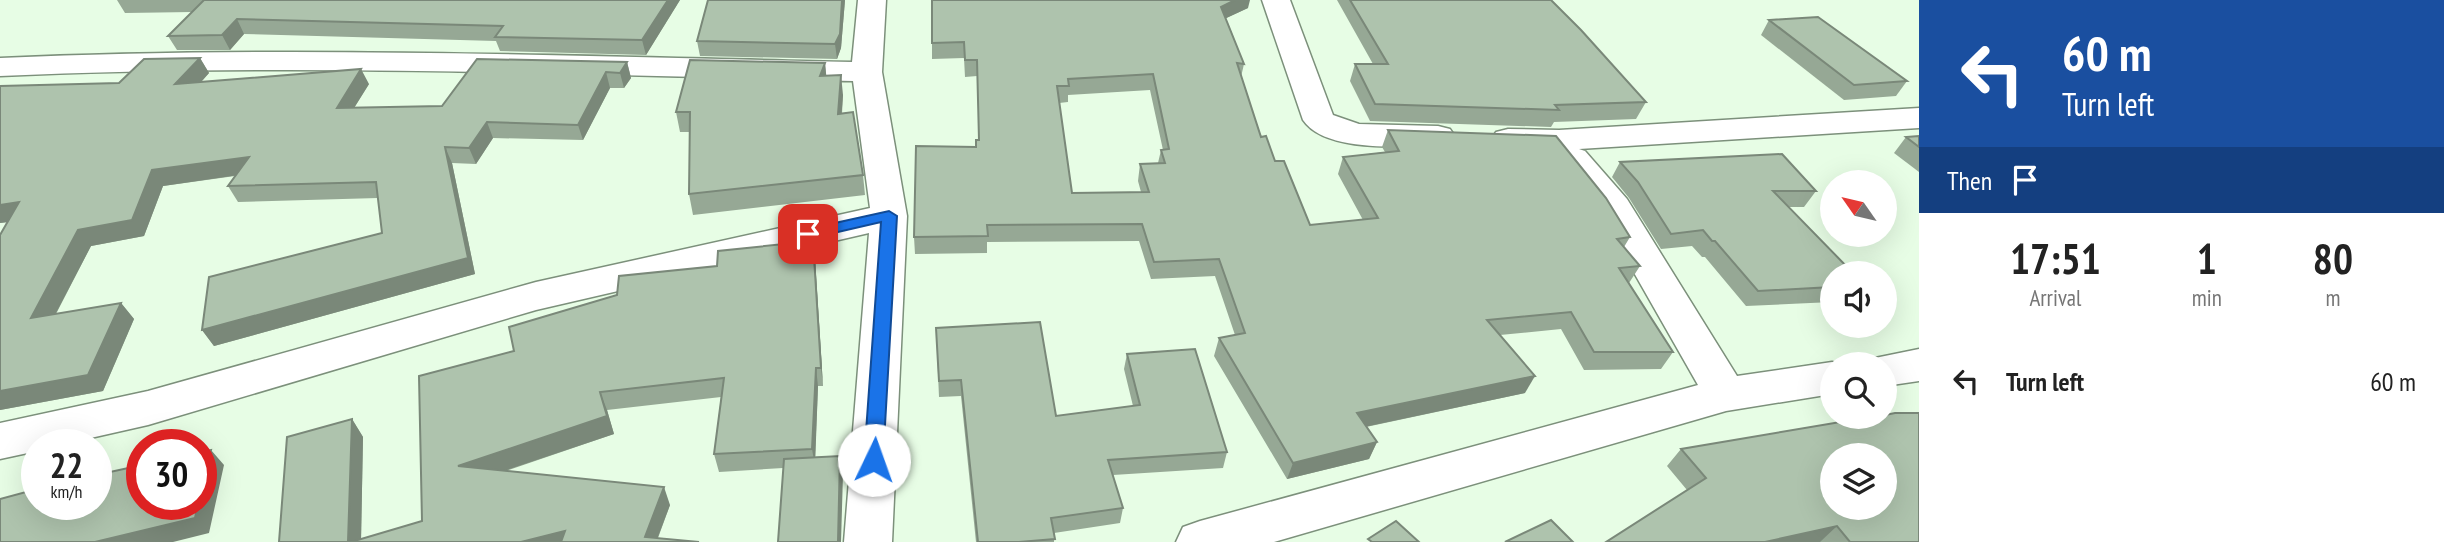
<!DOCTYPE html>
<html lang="en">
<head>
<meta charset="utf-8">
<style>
	body { margin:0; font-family:"PT Sans Narrow",sans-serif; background:#f2f2f2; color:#222; height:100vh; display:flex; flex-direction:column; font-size:26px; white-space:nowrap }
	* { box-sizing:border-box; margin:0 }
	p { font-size:23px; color:#767676 }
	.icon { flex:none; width:38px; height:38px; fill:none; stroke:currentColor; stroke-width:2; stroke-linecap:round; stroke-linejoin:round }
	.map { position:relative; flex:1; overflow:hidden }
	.drawer { display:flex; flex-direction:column; background:#fff; width:525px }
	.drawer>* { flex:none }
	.top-card { background:#1a4fa0; color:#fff; overflow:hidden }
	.needle { width:46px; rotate:304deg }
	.tools { position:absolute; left:1820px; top:170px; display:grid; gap:14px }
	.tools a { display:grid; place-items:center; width:77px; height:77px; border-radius:50%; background:#fff; box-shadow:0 7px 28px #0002; font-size:35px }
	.speed { position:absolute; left:21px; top:429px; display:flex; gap:14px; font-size:35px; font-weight:700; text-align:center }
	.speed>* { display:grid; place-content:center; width:91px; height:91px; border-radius:50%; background:#fff; box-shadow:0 7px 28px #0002; line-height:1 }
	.speed small { font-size:18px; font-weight:400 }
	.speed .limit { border:10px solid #d22; background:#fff; color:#111 }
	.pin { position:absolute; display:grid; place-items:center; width:60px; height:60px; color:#fff; margin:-30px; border-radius:14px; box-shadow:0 4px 10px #0006 }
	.me { position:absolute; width:77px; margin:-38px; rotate:3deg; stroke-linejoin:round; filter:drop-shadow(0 0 5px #0008) }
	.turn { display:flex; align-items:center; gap:24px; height:147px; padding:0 28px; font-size:32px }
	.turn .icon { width:91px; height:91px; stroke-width:2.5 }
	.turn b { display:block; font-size:49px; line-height:60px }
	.then { display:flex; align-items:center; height:66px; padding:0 28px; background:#0003; gap:14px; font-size:26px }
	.eta { display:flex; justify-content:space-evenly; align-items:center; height:119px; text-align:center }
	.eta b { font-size:42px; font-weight:700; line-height:49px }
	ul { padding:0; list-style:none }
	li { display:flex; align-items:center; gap:21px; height:98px; padding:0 28px }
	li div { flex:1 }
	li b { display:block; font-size:26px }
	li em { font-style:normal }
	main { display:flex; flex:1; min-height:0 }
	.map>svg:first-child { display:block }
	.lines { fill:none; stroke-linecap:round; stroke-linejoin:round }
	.minor-casing { stroke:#7c907b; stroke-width:3 }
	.minor { fill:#fff; fill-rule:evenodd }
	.wall { fill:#96a895; fill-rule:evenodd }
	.shaded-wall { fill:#7a8879 }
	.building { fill:#aec3ad; stroke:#7a8879; stroke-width:2; fill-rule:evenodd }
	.route { fill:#1a73e8; stroke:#114b97; stroke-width:2 }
</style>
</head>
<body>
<main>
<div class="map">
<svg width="1919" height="542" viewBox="0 0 1919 542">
	<rect width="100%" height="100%" fill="#e7fde5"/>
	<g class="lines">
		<g class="minor-casing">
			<g id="minor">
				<path d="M858 0H886L882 72 907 216 892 542H844L869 233 536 310 148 425 64 444H37V451L0 459V423L148 391 536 282 870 208 853 81C568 74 284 63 0 76V58C284 45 568 56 852 62Z"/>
				<path d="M1262 0H1290L1333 115 1359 124 1438 126 1450 129 1455 136 1450 143 1438 146C1402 146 1325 153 1303 120Z"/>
				<path d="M1919 108V128L1579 149 1585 151 1627 199 1737 376 1832 362 1839 364H1832V394L1726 411 1274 542H1176L1183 527 1200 521 1698 385 1600 213 1556 158 1564 150 1508 149 1496 146 1491 139 1496 132 1508 129 1559 130Z"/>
				<path d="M1919 349V381L1885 386V364H1867L1870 359Z"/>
			</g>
		</g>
		<use href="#minor" class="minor"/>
	</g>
	<g class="wall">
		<path d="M117 0H680L646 55 500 51 496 41 244 34 230 50H177L168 36 192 12 125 13Z"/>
		<path d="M845 0 841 48 837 59 700 56 697 41Z"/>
		<path d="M932 0 1248 8 1226 18 1244 64 1241 77 1261 137 1310 225 1363 220 1338 174 1343 157 1385 152 1382 147 1388 130 1630 237 1624 247 1640 266 1629 283H1628L1673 352 1661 369 1584 370 1561 329 1500 335 1525 393 1366 427 1377 442 1369 459 1287 479 1214 356 1219 338 1235 335 1215 276 1151 279 1139 241 987 242V253L915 254 914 237 976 147 979 140 977 76 965 77 964 58 932 59ZM1150 90 1163 150H1161L1158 163 1140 164 1138 181 1141 192 1072 193 1059 103 1068 102V95Z"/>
		<path d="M1337 0H1551L1646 102 1636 119 1554 122 1551 127 1370 121 1350 81 1355 64H1373Z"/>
		<path d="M1769 20 1907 81 1896 96 1844 100 1761 35Z"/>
		<path d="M200 58 209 73 201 82 369 84 354 108 442 106 627 62 631 78 624 88H610L583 140 493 138 476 164 452 163 475 274 214 346 202 330 382 233 378 198 238 202 228 186 235 176 163 186 144 236 91 246 56 314 121 303 134 319 103 391 0 410 8 222 0 223V86L119 83Z"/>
		<path d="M825 63 826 75 843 95 842 114 863 175 865 195 693 215 689 194 690 132H680L676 112Z"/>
		<path d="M1919 136V172L1894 153 1906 137Z"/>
		<path d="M1620 162 1816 191 1804 207H1788L1832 273V302L1746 306 1705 257H1702L1692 246 1661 249 1629 198 1612 177Z"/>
		<path d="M815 259 823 386H818L815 457 840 456 843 474 783 468 719 472 714 454 721 397 607 410 614 434 506 471 670 505 658 538 279 542 352 419 363 437 361 539 422 521 514 351Z"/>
		<path d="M936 328 1056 416 1133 406 1124 369 1127 354 1227 452 1223 468 1113 475 1123 508 1120 523 1054 533V542H976L961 396 939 397Z"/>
		<path d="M1681 449 1919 542H1606L1687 490 1667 466Z"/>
	</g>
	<g class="shaded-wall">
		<path d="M668 0H680L646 55 642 40Z"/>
		<path d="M842 0H845L841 48 837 59 835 44Z"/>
		<path d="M1235 0H1250L1248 8 1218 22 1221 7Z"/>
		<path d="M237 19 244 34 230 50 222 35Z"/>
		<path d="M200 58 209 73 185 100 175 84Z"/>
		<path d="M627 62 631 78 624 88 620 73Z"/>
		<path d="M825 63 827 83 820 76Z"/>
		<path d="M361 69 369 84 344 124 337 108Z"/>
		<path d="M606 72 610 88 583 140 578 125Z"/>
		<path d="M841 75 843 95 840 134 838 114Z"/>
		<path d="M487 122 493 138 476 164 469 148Z"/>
		<path d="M445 147 452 163 475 274 214 346 202 330 468 258Z"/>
		<path d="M249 157 259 172 163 186 144 236 91 246 45 334 31 318 78 230 152 170Z"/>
		<path d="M19 202 32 219 0 223V205Z"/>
		<path d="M813 241 815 259 823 386 821 368Z"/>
		<path d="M121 303 134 319 103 391 0 410V391Z"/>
		<path d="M816 368 818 386 815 466 812 449Z"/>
		<path d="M1535 376 1525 393 1350 430 1357 413Z"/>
		<path d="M600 392 607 410 614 434 468 483 458 466Z"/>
		<path d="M352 419 363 437 361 542H348Z"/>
		<path d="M1377 442 1369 459 1287 479 1293 463Z"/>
		<path d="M211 450 224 465 209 533 173 542H95L198 504H201V491Z"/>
		<path d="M840 456 843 474 841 542H838Z"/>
		<path d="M664 487 670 505 656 542 645 537Z"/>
		<path d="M1837 526 1820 542H1765Z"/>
		<path d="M565 531 571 542H521Z"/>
	</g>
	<g class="building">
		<path d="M204 0H668L642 40 495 37 503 26 237 19 222 35 168 36Z"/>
		<path d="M708 0H842L840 34 835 44 697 41Z"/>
		<path d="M932 0H1235L1221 7 1244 64 1237 63 1261 137 1266 136 1275 161H1284L1310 225 1378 218 1343 157 1399 151 1388 130 1556 136 1606 198 1630 237 1617 239 1640 266 1619 268 1673 352H1594L1571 312 1487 320 1535 376 1357 413 1377 442 1293 463 1219 338 1245 333 1219 259 1154 262 1142 224 987 225 988 236 914 237 916 146 976 147V140H979L977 60H965L964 42 932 43ZM1153 74 1169 149 1161 150 1165 163 1140 164 1149 192 1072 193 1057 86H1069L1068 79Z"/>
		<path d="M1350 0H1551L1581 30 1646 102 1555 105 1559 110 1375 104 1355 64H1388Z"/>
		<path d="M1818 17 1907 81 1854 85 1769 20Z"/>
		<path d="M200 58 175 84 361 69 337 108 442 106 477 59 627 62 620 73 606 72 578 125 487 122 469 148 445 147 468 258 202 330 209 277 382 233 376 182 228 186 249 157 152 170 132 220 78 230 31 318 121 303 88 375 0 391V235L19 202 0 205V86L119 83 144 59Z"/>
		<path d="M690 60 825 63 820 76 841 75 838 114 853 112 863 175 689 194 690 112H676Z"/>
		<path d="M1919 136V147L1906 137Z"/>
		<path d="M1782 154 1816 191H1773L1853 273H1832V287L1758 291 1715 241H1712L1703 230 1671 234 1638 182 1620 162Z"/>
		<path d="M813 241 821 368H816L812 449 714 454 724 378 600 392 607 416 458 466 664 487 645 537 699 542H561L565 531 521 542H351L422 521 419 376 514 351 509 327 617 295 619 276 717 266 718 251Z"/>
		<path d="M1040 322 1056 416 1140 405 1127 354 1195 349 1227 452 1108 460 1123 508 1051 518 1055 539 1019 542H978L961 380 939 381 936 328Z"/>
		<path d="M1895 413H1919V542H1850L1837 526 1765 542H1606L1706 478 1681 449 1876 416H1885V415ZM1832 455H1885V508H1832Z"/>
		<path d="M352 419 348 542H279L287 437Z"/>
		<path d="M211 450 201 491V452Z"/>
		<path d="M840 456 838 542H778L784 459Z"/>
		<path d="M142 465V504H198L195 518 95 542H0V499L37 489V504H96V475Z"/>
		<path d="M1551 520 1573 542H1505Z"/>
		<path d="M1396 521 1419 542H1372L1368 539Z"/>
	</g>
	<path class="route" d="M889 211 897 216 883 460 880 466 874 468 867 466 864 460 881 222 808 239 800 234 808 229Z"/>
</svg>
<div class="tools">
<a><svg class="needle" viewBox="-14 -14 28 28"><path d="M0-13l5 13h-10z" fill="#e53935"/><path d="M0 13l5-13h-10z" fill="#767676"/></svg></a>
<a><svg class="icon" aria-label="sound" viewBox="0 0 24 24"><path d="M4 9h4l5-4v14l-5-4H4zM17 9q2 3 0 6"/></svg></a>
<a><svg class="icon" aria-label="search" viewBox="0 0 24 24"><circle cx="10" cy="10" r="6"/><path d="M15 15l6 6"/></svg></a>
<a><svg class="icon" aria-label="layers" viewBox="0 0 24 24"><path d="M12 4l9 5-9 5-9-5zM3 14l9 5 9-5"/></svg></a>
</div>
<div class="speed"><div>22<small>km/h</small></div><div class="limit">30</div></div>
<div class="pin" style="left:808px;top:234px;background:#d93025"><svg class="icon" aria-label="arrive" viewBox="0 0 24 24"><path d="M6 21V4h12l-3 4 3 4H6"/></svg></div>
<svg class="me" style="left:874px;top:460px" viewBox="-20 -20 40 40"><circle r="19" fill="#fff"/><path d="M0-13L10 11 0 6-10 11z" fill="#1a73e8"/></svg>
</div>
<section class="drawer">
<div class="top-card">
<div class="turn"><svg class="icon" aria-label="left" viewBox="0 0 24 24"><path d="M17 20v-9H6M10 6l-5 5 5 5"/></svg><div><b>60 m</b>Turn left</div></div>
<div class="then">Then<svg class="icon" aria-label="arrive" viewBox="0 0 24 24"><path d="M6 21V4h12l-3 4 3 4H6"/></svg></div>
</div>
<div class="eta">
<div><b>17:51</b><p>Arrival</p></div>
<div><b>1</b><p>min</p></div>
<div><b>80</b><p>m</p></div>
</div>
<ul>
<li><svg class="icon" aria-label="left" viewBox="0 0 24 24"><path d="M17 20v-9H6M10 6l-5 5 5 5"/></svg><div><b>Turn left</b></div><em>60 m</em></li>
</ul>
</section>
</main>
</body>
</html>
